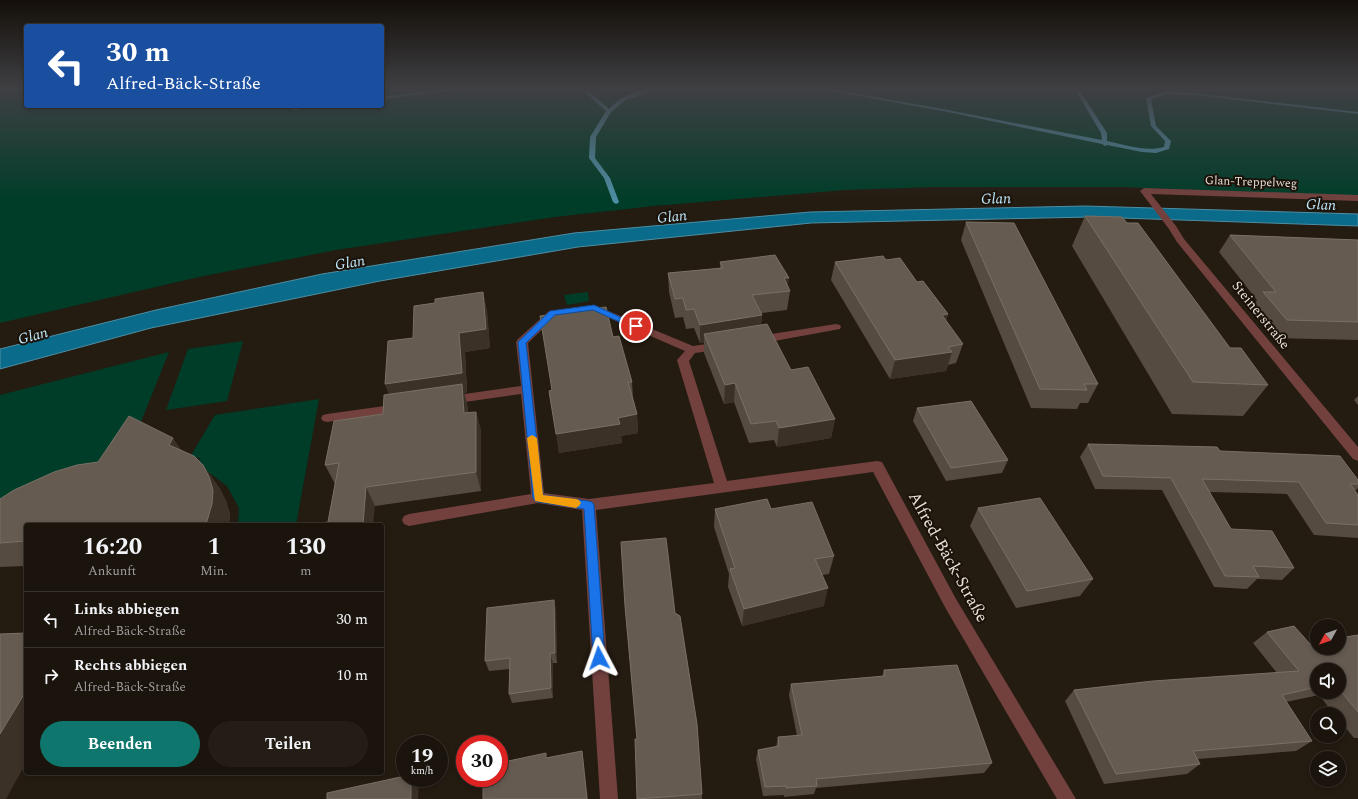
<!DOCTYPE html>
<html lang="de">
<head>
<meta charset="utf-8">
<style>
	body { margin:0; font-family:Spectral,serif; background:#241d16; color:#f1f3f6; height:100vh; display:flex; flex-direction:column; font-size:15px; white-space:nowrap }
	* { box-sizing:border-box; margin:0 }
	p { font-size:13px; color:#a09e9d }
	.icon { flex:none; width:22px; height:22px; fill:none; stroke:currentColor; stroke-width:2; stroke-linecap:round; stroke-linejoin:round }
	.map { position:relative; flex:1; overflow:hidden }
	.drawer { position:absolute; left:24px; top:523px; width:360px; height:252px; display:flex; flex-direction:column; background:#1b140d; border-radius:4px; box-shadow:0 2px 6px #0003,0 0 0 1px #39332e }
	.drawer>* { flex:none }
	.hud { position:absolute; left:24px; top:24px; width:360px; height:84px; border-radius:4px; box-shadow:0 2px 6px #0003,0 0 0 1px #39332e; background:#1a4fa0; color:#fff; overflow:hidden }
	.needle { width:26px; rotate:230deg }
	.controls { position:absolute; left:1310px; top:619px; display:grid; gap:8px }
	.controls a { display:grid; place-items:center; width:36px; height:36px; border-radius:50%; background:#1b140d; box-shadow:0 2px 6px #0003,0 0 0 1px #39332e; font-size:20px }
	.speed { position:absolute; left:396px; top:735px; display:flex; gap:8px; font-size:20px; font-weight:700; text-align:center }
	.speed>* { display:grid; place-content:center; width:52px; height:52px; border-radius:50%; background:#1b140d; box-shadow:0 2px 6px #0003,0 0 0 1px #39332e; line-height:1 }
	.speed small { font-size:10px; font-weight:400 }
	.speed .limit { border:6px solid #d22; background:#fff; color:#111 }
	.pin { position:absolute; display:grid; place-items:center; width:34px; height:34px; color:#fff; margin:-17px; border:2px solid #fff; border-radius:50%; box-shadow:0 1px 4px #0007 }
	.me { position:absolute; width:44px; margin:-22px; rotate:356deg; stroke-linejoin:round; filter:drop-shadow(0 0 3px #0008) }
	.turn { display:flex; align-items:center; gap:14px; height:84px; padding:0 16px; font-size:18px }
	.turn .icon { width:52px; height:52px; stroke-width:2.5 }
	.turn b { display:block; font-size:28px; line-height:34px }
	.eta { display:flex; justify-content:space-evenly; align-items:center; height:68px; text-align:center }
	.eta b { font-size:24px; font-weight:700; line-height:28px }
	.button { display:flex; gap:8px; margin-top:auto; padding:8px 16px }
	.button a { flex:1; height:46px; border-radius:24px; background:#0f766e; color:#fff; font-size:16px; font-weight:700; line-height:46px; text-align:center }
	.button a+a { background:#241d16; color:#f1f3f6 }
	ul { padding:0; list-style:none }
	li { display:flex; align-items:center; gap:12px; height:56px; padding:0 16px; border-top:1px solid #39332e }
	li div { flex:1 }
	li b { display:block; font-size:15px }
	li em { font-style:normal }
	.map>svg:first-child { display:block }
	.green { fill:#003d29 }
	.water { fill:#0b6b8b; stroke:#4d8ea3 }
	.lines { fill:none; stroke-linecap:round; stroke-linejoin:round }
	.stream { fill:#4d8ea3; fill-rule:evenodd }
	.minor { fill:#72413e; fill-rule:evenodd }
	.wall { fill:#554b41; fill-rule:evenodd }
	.shaded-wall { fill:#3b3127 }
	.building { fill:#655b51; stroke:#797066 }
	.route { fill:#1a73e8; stroke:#114b97 }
	.slow { fill:#f59e0b }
	.labels { text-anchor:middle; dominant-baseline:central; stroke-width:4; stroke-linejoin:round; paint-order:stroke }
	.far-street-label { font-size:12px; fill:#e7e1da; stroke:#1b1209 }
	.street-label { font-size:14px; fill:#e7e1da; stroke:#1b1209 }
	.water-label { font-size:15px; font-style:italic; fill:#c0e9fc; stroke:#1b1209 }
	.near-street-label { font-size:17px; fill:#e7e1da; stroke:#1b1209 }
</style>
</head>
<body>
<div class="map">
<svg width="1358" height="799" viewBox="0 0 1358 799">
	<rect width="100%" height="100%" fill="#241b11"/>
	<g class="green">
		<path d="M0 88H26V106H382V88H1358V196L1120 187H934L845 190 654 206 555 217 336 250 199 277 0 323Z"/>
		<path d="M588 292 589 301 567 305 564 295Z"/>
		<path d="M243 341 227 401 166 410 188 349Z"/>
		<path d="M169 352 138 429 115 466 0 516V395Z"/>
		<path d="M319 399 296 525H238L239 508 227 486 208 472 197 467 200 458 190 457 215 415Z"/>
	</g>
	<path class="water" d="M1085 206 1358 214V226L1091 217 811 223 578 247 380 281 151 328 0 369V349L156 310 322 274 574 233 810 212Z"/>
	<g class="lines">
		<g class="stream">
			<path d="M454 88H467L465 89 382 99V97Z"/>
			<path d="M580 88H585L609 109C613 105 617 101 622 98 633 92 650 88 662 88L626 100 611 112 596 137 595 158 610 178 619 202 618 203 616 204 613 202 604 178 589 158 590 137 606 111Z"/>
			<path d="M805 88 831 89 948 110 1102 140 1101 133 1074 88H1078L1107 133V141C1126 145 1146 152 1164 147L1165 141 1151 126 1146 98 1166 92 1193 93 1358 112V114L1193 95 1166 94 1151 99 1156 126 1171 141 1169 149 1156 153 1142 152 1107 145 1105 146 1102 144 948 112 831 91 807 89Z"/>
			<path d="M307 106H322L320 107 294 110 292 109Z"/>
		</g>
		<g class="minor">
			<path d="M1144 188 1358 195V201L1151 194 1176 226 1184 239 1358 447V461L1353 459 1177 242 1169 229 1140 191Z"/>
			<path d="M594 305 693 346 720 342 724 343 726 346 724 349 695 353 689 361 727 481 877 461 882 462 956 599 1076 799H1057L946 609 873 472 596 510 618 799H600L582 510 538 503 409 526 404 524 402 520 404 516 409 514 531 494 521 394 451 404 447 403 445 400 447 397 451 396 521 386 516 342 518 339 549 311ZM593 311 685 351 677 360 714 483 589 499 544 493 528 343 556 316Z"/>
			<path d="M836 324 840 325 841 327 840 329 758 344 754 343 752 340 754 337 758 336Z"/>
			<path d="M399 404 403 405 405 408 403 411 327 422 323 421 321 418 323 415 327 414Z"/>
		</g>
	</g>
	<g class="wall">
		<path d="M1085 216 1127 223 1230 348 1268 385 1243 416 1172 414 1072 246Z"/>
		<path d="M966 222 1098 384 1088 403H1080L1077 409 1031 408 961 240Z"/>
		<path d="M1230 235 1358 240V340L1274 338 1251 309 1257 300 1219 252Z"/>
		<path d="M886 260 917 282 948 314 946 321 963 344 956 363 948 365 946 371 890 379 831 280 835 262Z"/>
		<path d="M720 262 788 286 790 291 787 310 761 313 762 315 761 325 791 370 835 419 831 438 777 447 774 440 749 443 734 402 724 404 704 353V343H700L694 328 686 329 683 317 675 318 669 292 668 273 720 268Z"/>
		<path d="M483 292 487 311 490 348 465 352 467 392 464 393 467 403 468 413 476 412 481 431V491L375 506 328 522 335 484 325 465 383 414 389 394 385 384 413 338 435 303Z"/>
		<path d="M613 337 632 382 633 398 637 414 638 433 621 436 622 443 559 453 552 390Z"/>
		<path d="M1358 396V405L1354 400Z"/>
		<path d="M917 408 1008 460 1002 473 946 481 913 421Z"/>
		<path d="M1088 444 1220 451 1358 480V488L1355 491 1358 495V538L1314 535 1287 494 1209 492 1231 529 1294 568 1282 580 1257 579 1247 589 1214 587 1162 490 1095 489 1080 457Z"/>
		<path d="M182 451 203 465 220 489 226 501 230 514 229 525H26V566L0 567V499Z"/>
		<path d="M978 508 1093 579 1080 596 1016 608 970 526Z"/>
		<path d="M715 509H771L834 556 829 574 822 575 824 606 742 626 728 587 729 574 714 527Z"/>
		<path d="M554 600 556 610 557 663H553V698L512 703 509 694 510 669 489 671 485 661Z"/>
		<path d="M675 613 702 794V799H637Z"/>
		<path d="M1267 632 1310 644 1358 635V738H1354L1339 720V714H1334L1319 695 1286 702 1312 741 1296 751 1198 759 1200 764 1187 774 1104 784 1065 701 1074 690 1277 673 1253 643ZM1317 670H1339V692H1317Z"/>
		<path d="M884 670 992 763 984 773 816 788 814 794 784 797V795L763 796 756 759 758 750 776 747 778 737 797 736 789 695 791 684 882 676Z"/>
	</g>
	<g class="shaded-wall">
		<path d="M784 278H789L787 291Z"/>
		<path d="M483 292 487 311 490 348 465 352 467 392 464 393 467 403 469 432 392 403 385 384Z"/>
		<path d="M948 314 942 333V315Z"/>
		<path d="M762 315 760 334H704V343H700V325Z"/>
		<path d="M952 352 946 371 890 379 895 360Z"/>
		<path d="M735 383 734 402 724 404 725 385Z"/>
		<path d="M476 412 481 431V491L476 472Z"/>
		<path d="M637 414 638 433 621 436 622 443 559 453 556 434 618 418Z"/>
		<path d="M835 419 831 438 777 447 779 428Z"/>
		<path d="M173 438 190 462 169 445Z"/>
		<path d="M203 465 220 489 226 501 230 514 229 525H205Z"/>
		<path d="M366 487 375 506 373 525H363Z"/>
		<path d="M828 588 824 606 742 626 744 609Z"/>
		<path d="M554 600 556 610 557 663 555 653Z"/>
		<path d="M550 653 553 663V698L551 688Z"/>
		<path d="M26 691V763L6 799H0V734Z"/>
		<path d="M582 751 583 756 588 799H587Z"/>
		<path d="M411 778H414L419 785 418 799H411Z"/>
	</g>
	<g class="building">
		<path d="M1085 216 1122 217 1127 223H1138L1230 348H1241L1268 385 1193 382Z"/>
		<path d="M966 222 1014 223 1098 384H1084L1087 390 1040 389Z"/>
		<path d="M1230 235 1358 240V322L1287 320 1263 292H1276Z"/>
		<path d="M775 255 789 278H784L790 291 752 295 762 315 700 325 694 309 686 310 683 298 675 299 668 273 723 268 720 262Z"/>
		<path d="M883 256 886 260 900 258 917 282 923 281 948 314 942 315 963 344 948 347 952 352 895 360 835 262Z"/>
		<path d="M483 292 486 329 459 333 462 373 385 384 388 341 413 338 414 306 435 303V299Z"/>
		<path d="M606 307 613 337 619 336 632 382H628L637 414 618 418 620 424 556 434 549 391 552 390 540 316Z"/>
		<path d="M767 324 791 370 808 367 835 419 779 428 776 421 751 424 735 383 725 385 704 334Z"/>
		<path d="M462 384 464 413 476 412V472L366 487 363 525H308L328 522 339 463 325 465 334 421 383 414 384 395Z"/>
		<path d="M971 401 1008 460 951 468 917 408Z"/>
		<path d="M129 416 173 438 169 445 194 456 203 465 209 477 213 490 212 504 207 521 205 525H26V541L0 543V499L14 490 54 472 77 465 98 462Z"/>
		<path d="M1088 444 1217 447 1220 451 1340 456 1358 480V484H1350L1358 495V525L1326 523 1299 482 1202 479 1231 529 1272 531 1294 568 1253 566 1259 577 1225 576 1171 478 1103 476Z"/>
		<path d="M1040 498 1093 579 1027 591 978 508Z"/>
		<path d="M767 499 771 509 812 502 834 556 815 559 828 588 744 609 730 569 735 568 715 509Z"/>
		<path d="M666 538 675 613 680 616 697 724 702 794 637 799 635 739H637L625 606 621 542Z"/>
		<path d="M554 600 555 653H550L551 688 509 694 510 658 485 661 487 608Z"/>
		<path d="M1294 626 1310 644 1317 643V648H1339V638L1358 635V712L1339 689V670H1317V687L1282 695 1312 741 1193 751 1200 764 1116 774 1074 690 1153 681 1299 671 1267 632Z"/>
		<path d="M26 633V691L0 734V634Z"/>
		<path d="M957 665 992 763 816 779 817 786 786 788V786L765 787 758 750 779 746 778 737 802 735 791 684 885 676 884 670Z"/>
		<path d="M582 751 587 799H483V778H499V763L546 753V758Z"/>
		<path d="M405 776V778H411V799H327V793Z"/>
	</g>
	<linearGradient id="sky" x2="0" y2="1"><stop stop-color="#140f09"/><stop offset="0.44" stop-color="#3f3f43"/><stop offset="1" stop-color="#3f3f43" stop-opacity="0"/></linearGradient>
	<rect width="1358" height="200" fill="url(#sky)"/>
	<path class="route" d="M594 305 640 326 639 328H633L593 310 555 315 526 343 543 495 588 501 592 502 594 505 605 658 604 663 599 664 595 663 593 658 584 509 538 502 535 501 533 498 518 342 550 311Z"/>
	<path class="slow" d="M532 435 537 438 543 495 576 499 579 500 581 503 579 506 576 508 535 501 527 438Z"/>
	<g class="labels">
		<g class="far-street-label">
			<text transform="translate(1251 182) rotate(2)">Glan-Treppelweg</text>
		</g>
		<g class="street-label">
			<text transform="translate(1261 315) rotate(51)">Steinerstraße</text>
		</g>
		<g class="water-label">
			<text transform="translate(996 199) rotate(-1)">Glan</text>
			<text transform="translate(1321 205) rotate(2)">Glan</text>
			<text transform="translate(672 217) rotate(-6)">Glan</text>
			<text transform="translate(350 263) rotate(-9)">Glan</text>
			<text transform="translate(33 336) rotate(-15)">Glan</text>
		</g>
		<g class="near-street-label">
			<text transform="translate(948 557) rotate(61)">Alfred-Bäck-Straße</text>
		</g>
	</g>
</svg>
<div class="controls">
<a><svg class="needle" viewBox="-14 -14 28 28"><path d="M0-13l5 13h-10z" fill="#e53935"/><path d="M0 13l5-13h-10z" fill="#a09e9d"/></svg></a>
<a><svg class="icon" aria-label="sound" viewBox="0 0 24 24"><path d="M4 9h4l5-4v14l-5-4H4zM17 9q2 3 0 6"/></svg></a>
<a><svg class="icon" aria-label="search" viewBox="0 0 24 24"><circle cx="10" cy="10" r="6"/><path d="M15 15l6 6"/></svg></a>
<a><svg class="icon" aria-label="layers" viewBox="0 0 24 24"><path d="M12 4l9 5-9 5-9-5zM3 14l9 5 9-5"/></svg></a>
</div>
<div class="speed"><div>19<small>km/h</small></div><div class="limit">30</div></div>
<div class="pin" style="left:636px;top:326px;background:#d93025"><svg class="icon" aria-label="arrive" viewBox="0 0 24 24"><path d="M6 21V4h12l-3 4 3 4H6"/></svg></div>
<svg class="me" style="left:599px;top:658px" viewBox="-20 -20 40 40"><path d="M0-17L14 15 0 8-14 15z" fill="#1a73e8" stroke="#fff" stroke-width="4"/></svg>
<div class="hud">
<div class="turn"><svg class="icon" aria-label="left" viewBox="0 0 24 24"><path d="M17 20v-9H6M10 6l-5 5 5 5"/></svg><div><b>30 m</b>Alfred-Bäck-Straße</div></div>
</div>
<section class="drawer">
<div class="eta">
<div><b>16:20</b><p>Ankunft</p></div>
<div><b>1</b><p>Min.</p></div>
<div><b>130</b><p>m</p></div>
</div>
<ul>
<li><svg class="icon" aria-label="left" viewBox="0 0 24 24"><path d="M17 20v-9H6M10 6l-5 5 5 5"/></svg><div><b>Links abbiegen</b><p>Alfred-Bäck-Straße</p></div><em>30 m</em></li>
<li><svg class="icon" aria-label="right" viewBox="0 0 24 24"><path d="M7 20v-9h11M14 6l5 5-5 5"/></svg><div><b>Rechts abbiegen</b><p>Alfred-Bäck-Straße</p></div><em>10 m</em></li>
</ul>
<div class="button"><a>Beenden</a><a>Teilen</a></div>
</section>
</div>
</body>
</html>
